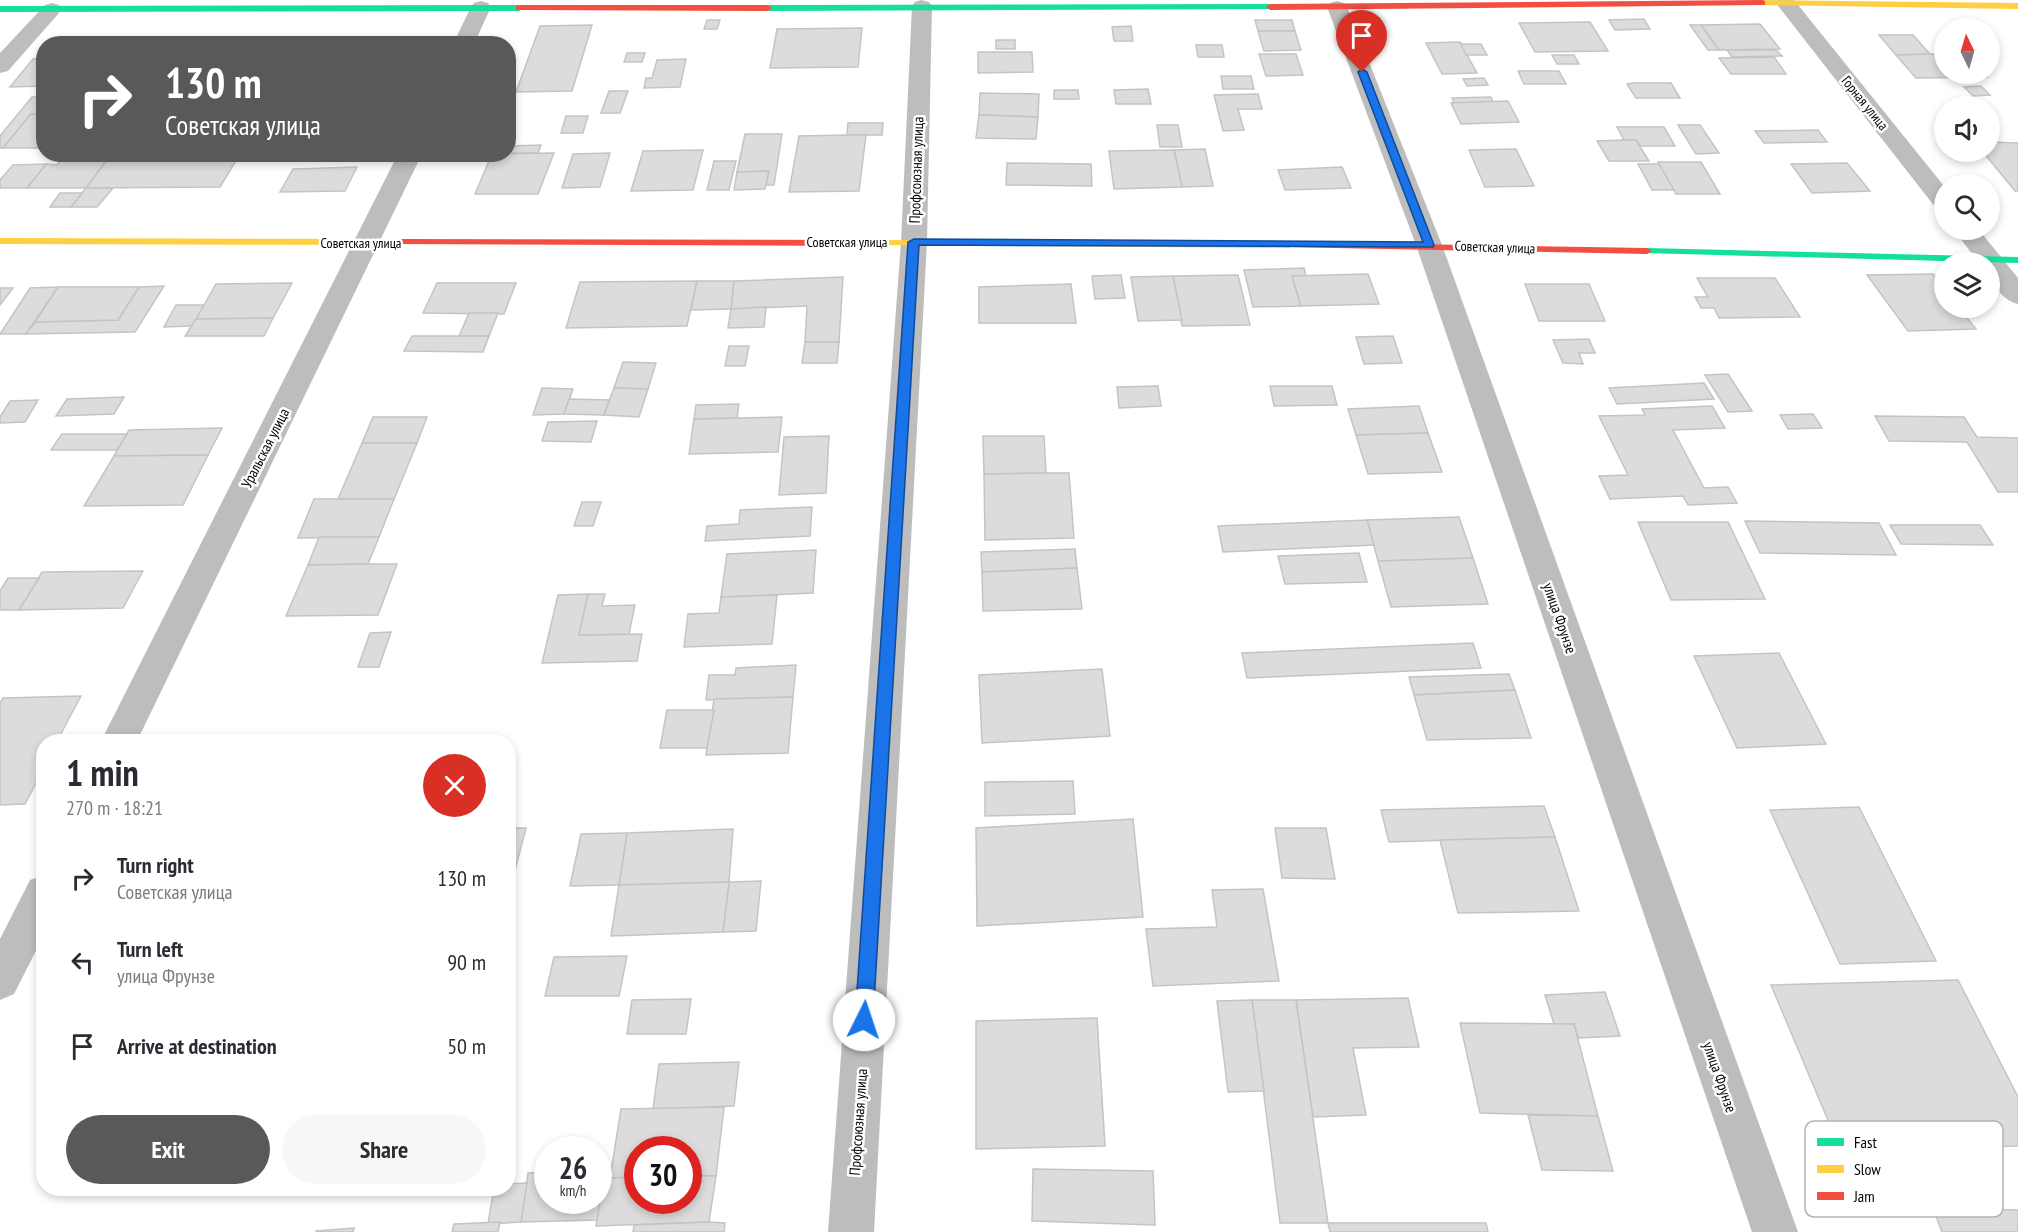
<!DOCTYPE html>
<html lang="en">
<head>
<meta charset="utf-8">
<style>
	body { margin:0; font-family:"PT Sans Narrow",sans-serif; background:#f7f7f7; color:#2b2b33; height:100vh; display:flex; flex-direction:column; font-size:22px; white-space:nowrap }
	* { box-sizing:border-box; margin:0 }
	p { font-size:20px; color:#7c7c81 }
	.icon { flex:none; width:33px; height:33px; fill:none; stroke:currentColor; stroke-width:2; stroke-linecap:round; stroke-linejoin:round }
	.map { position:relative; flex:1; overflow:hidden }
	.drawer { position:absolute; left:36px; top:734px; width:480px; height:462px; display:flex; flex-direction:column; background:#fff; border-radius:24px; box-shadow:0 3px 9px #0003 }
	.drawer>* { flex:none }
	.hud { position:absolute; left:36px; top:36px; width:480px; height:126px; border-radius:24px; box-shadow:0 3px 9px #0003; background:#595959; color:#fff; overflow:hidden }
	.needle { width:39px; rotate:355deg }
	.controls { position:absolute; left:1934px; top:18px; display:grid; gap:12px }
	.controls a { display:grid; place-items:center; width:66px; height:66px; border-radius:50%; background:#fff; box-shadow:0 3px 9px #0003; font-size:30px }
	.speed { position:absolute; left:534px; top:1136px; display:flex; gap:12px; font-size:30px; font-weight:700; text-align:center }
	.speed>* { display:grid; place-content:center; width:78px; height:78px; border-radius:50%; background:#fff; box-shadow:0 3px 9px #0003; line-height:1 }
	.speed small { font-size:15px; font-weight:400 }
	.speed .limit { border:9px solid #d22; background:#fff; color:#111 }
	.pin { position:absolute; display:grid; place-items:center; width:51px; height:51px; color:#fff; margin:-62px -26px; border-radius:50% 50% 50% 0; rotate:-45deg; box-shadow:0 0 6px #0007 }
	.pin .icon { rotate:45deg }
	.me { position:absolute; width:66px; margin:-33px; rotate:4deg; stroke-linejoin:round; filter:drop-shadow(0 0 4px #0008) }
	.turn { display:flex; align-items:center; gap:21px; height:126px; padding:0 30px; font-size:27px }
	.turn .icon { width:78px; height:78px; stroke-width:2.5 }
	.turn b { display:block; font-size:42px; line-height:51px }
	.round { display:grid; place-items:center; flex:none; width:63px; height:63px; border-radius:32px; background:#f7f7f7 }
	.summary { display:flex; align-items:center; justify-content:space-between; height:102px; padding:0 30px }
	h1 { font-size:36px; font-weight:600; line-height:45px }
	.button { display:flex; gap:12px; margin-top:auto; padding:12px 30px }
	.button a { flex:1; height:69px; border-radius:36px; background:#595959; color:#fff; font-size:24px; font-weight:600; line-height:69px; text-align:center }
	.button a+a { background:#f7f7f7; color:#2b2b33 }
	ul { padding:0; list-style:none }
	li { display:flex; align-items:center; gap:18px; height:84px; padding:0 30px }
	li div { flex:1 }
	li b { display:block; font-size:22px }
	li em { font-style:normal }
	.map>svg:first-child { display:block }
	.building { fill:#dcdcdc; stroke:#c4c4c4; stroke-width:1.5 }
	.lines { fill:none; stroke-linecap:round; stroke-linejoin:round }
	.street { fill:#bdbdbd; fill-rule:evenodd }
	.fast { fill:#16e098; fill-rule:evenodd }
	.slow { fill:#ffcf43; fill-rule:evenodd }
	.jam { fill:#f24e42; fill-rule:evenodd }
	.route { fill:#1a73e8; stroke:#114b97; stroke-width:1.5 }
	.labels { text-anchor:middle; dominant-baseline:central; stroke-width:5; stroke-linejoin:round; paint-order:stroke }
	.far-street-label { font-size:14px; fill:#000; stroke:#fff }
	.street-label { font-size:15px; fill:#000; stroke:#fff }
	.key { fill:#fff; stroke:#b2b2b2; stroke-width:1.5 }
	.key-label { font-size:16px; fill:#000 }
</style>
</head>
<body>
<div class="map">
<svg width="2018" height="1232" viewBox="0 0 2018 1232">
	<rect width="100%" height="100%" fill="#fff"/>
	<g class="building">
		<path d="M1644 19 1650 29 1615 30 1609 20Z"/>
		<path d="M707 20H720L717 29H704Z"/>
		<path d="M1255 20H1292L1295 31H1258Z"/>
		<path d="M1590 22 1608 51 1535 52 1519 23Z"/>
		<path d="M1760 24 1780 49 1719 50 1701 25Z"/>
		<path d="M592 25 572 91 516 92 540 26Z"/>
		<path d="M1690 25H1701L1719 50H1708Z"/>
		<path d="M1131 26 1133 41H1114L1112 27Z"/>
		<path d="M862 28 858 67 770 68 777 29Z"/>
		<path d="M1258 31H1295L1301 50 1264 51Z"/>
		<path d="M1879 35H1913L1930 54 1896 55Z"/>
		<rect x="996" y="40" width="19" height="9"/>
		<path d="M1460 42 1477 73 1442 74 1426 43Z"/>
		<path d="M1461 44H1481L1487 55H1466Z"/>
		<path d="M1196 45H1222L1224 57H1198Z"/>
		<path d="M1727 50H1776L1782 56 1732 57Z"/>
		<path d="M978 52H1032L1033 72 978 73Z"/>
		<path d="M627 53H645L642 62H624Z"/>
		<path d="M1259 54H1296L1303 75 1266 76Z"/>
		<path d="M1930 54H1944V74H1983L1987 77 1916 78 1896 55Z"/>
		<path d="M1552 55H1574L1579 64H1557Z"/>
		<path d="M1774 57 1786 74H1731L1719 58Z"/>
		<path d="M44 58V86L10 87 33 59Z"/>
		<path d="M686 59 680 87 644 88 646 78H652L657 60Z"/>
		<path d="M1518 71H1559L1566 84H1524Z"/>
		<path d="M1221 76H1251L1254 89H1223Z"/>
		<path d="M1484 78 1488 85 1467 86 1463 79Z"/>
		<path d="M1633 83H1671L1680 98H1636L1627 84Z"/>
		<path d="M1981 86 1990 95 1973 96 1964 87Z"/>
		<path d="M1148 89 1151 104H1116L1114 90Z"/>
		<path d="M1054 90H1078L1079 99H1054Z"/>
		<path d="M609 91H628L620 113H601Z"/>
		<path d="M980 93 1039 94 1038 117 979 115Z"/>
		<path d="M1258 94 1262 109H1238L1244 130 1223 131 1214 95Z"/>
		<path d="M32 97H44V114H31L3 148H0V136Z"/>
		<path d="M1491 97 1493 102 1454 103 1452 98Z"/>
		<path d="M1508 101 1519 122 1461 124 1451 103Z"/>
		<path d="M31 114H44V148H3Z"/>
		<path d="M979 115 1038 117 1036 139 976 138Z"/>
		<path d="M566 116H588L583 133H561Z"/>
		<path d="M848 123H883L882 135H847Z"/>
		<path d="M1157 125H1178L1182 147H1160Z"/>
		<path d="M1678 125H1700L1719 153 1696 154Z"/>
		<path d="M1617 127H1664L1675 146H1640L1636 140H1624Z"/>
		<path d="M1818 130 1827 142 1764 143 1755 131Z"/>
		<path d="M745 134H782L774 185H766L769 171 737 172Z"/>
		<path d="M847 135H866L859 191 789 192 799 136Z"/>
		<path d="M1624 140H1636L1649 161H1609L1597 141Z"/>
		<path d="M1989 142 2018 143V191H2015L1983 152H1989Z"/>
		<path d="M541 145 538 153H508V146Z"/>
		<path d="M1205 149 1213 186 1182 187 1174 150Z"/>
		<path d="M1516 149 1534 186 1485 187 1469 150Z"/>
		<path d="M703 150 693 190 631 191 643 151Z"/>
		<path d="M1174 150 1182 187 1114 189 1109 151Z"/>
		<path d="M554 153 538 194H475L492 154Z"/>
		<path d="M610 153 600 187 562 188 573 154Z"/>
		<path d="M65 154H111L86 188H27L46 164 57 165Z"/>
		<path d="M240 154 220 187 86 188 111 155Z"/>
		<path d="M714 161H736L729 190H707Z"/>
		<path d="M1658 162H1701L1720 194H1676Z"/>
		<path d="M1007 163 1091 164 1092 186 1006 185Z"/>
		<path d="M1847 163 1870 191 1812 193 1791 164Z"/>
		<path d="M46 164 27 188H0V180L13 165Z"/>
		<path d="M1638 164H1659L1674 190H1652Z"/>
		<path d="M357 167 345 191 280 192 293 169Z"/>
		<path d="M1342 167 1351 188 1285 190 1278 170Z"/>
		<path d="M769 171 765 189 734 190 737 172Z"/>
		<path d="M86 188H113L97 207H71Z"/>
		<path d="M60 193H82L71 207H50Z"/>
		<path d="M1304 268 1306 276H1292L1301 306 1253 307 1244 270Z"/>
		<path d="M1368 274 1379 304 1301 306 1292 276Z"/>
		<path d="M1933 274 1944 288V308H1959L1976 329 1908 331 1867 275Z"/>
		<path d="M1121 275 1125 298 1095 299 1092 276Z"/>
		<path d="M1238 275 1250 325 1182 326 1173 276Z"/>
		<path d="M1173 276 1182 320 1138 321 1131 277Z"/>
		<path d="M843 277 839 342H805L807 306 731 309 734 281Z"/>
		<path d="M1697 278H1775L1800 317 1719 318 1714 308H1701L1695 297H1708Z"/>
		<path d="M697 281 687 326 566 328 580 282Z"/>
		<path d="M697 281H734L731 309 691 310Z"/>
		<path d="M292 283 273 318 196 319 216 284Z"/>
		<path d="M437 283H516L504 314 423 313Z"/>
		<path d="M1071 284 1076 323H979V287Z"/>
		<path d="M1525 284H1589L1605 321H1539Z"/>
		<path d="M164 286 135 332 26 334 35 322 118 320 139 287Z"/>
		<path d="M58 287H139L118 320 35 322Z"/>
		<path d="M58 287 26 334H0L30 288Z"/>
		<path d="M0 288H13L0 305Z"/>
		<path d="M176 305H204L192 326 164 327Z"/>
		<path d="M766 307 764 327 728 328 731 309Z"/>
		<path d="M469 313H498L489 336H459Z"/>
		<path d="M273 318 264 336H185L196 319Z"/>
		<path d="M412 336H489L483 352 404 351Z"/>
		<path d="M1393 336 1402 363 1364 364 1356 337Z"/>
		<path d="M1589 339 1595 353H1579L1583 364 1563 363 1553 340Z"/>
		<path d="M805 342H839L837 363H802Z"/>
		<path d="M729 346H749L745 366H725Z"/>
		<path d="M623 362 656 363 648 389 614 388Z"/>
		<path d="M1728 374 1752 411 1728 412 1705 375Z"/>
		<path d="M1704 383 1714 399 1617 404 1609 388Z"/>
		<path d="M1158 386 1161 406 1119 408 1117 387Z"/>
		<path d="M1270 386H1332L1337 405 1274 406Z"/>
		<path d="M542 388 573 389 564 414 533 415Z"/>
		<path d="M614 388 648 389 639 417 604 415Z"/>
		<path d="M124 397 114 414 56 416 67 399Z"/>
		<path d="M569 399 609 400 604 415 564 414Z"/>
		<path d="M38 400 25 422 0 423V417L10 401Z"/>
		<path d="M739 404 737 418 694 419 696 405Z"/>
		<path d="M1419 406 1428 433 1356 435 1348 409Z"/>
		<path d="M1712 406 1725 428 1673 430 1704 488 1728 487 1737 503 1688 505 1683 496 1610 499 1599 476 1628 475 1599 416 1645 415 1642 409Z"/>
		<path d="M1813 414 1822 428 1788 429 1780 415Z"/>
		<path d="M1875 416 1964 417 1977 437 2018 438V492H1998L1967 442 1889 441Z"/>
		<path d="M373 417H427L417 443H362Z"/>
		<path d="M782 417 778 452 689 454 694 419Z"/>
		<path d="M597 421 591 442 542 441 548 422Z"/>
		<path d="M222 428 208 455 114 456 129 430Z"/>
		<path d="M1428 433 1442 472 1368 474 1356 435Z"/>
		<path d="M62 434H127L117 450H51Z"/>
		<path d="M829 436 826 493 779 495 784 437Z"/>
		<path d="M983 436H1044L1046 473 984 474Z"/>
		<path d="M362 443H417L394 499H338Z"/>
		<path d="M208 455 183 505 84 506 114 456Z"/>
		<path d="M1046 473H1069L1074 538 985 540 984 474Z"/>
		<path d="M314 499H394L379 537 298 538Z"/>
		<path d="M582 502H601L593 526H574Z"/>
		<path d="M812 507 810 536 705 541 707 526 739 524 740 510Z"/>
		<path d="M1459 517 1473 558 1378 561 1367 520Z"/>
		<path d="M1367 520 1374 545 1223 552 1218 526Z"/>
		<path d="M1745 521 1879 523 1896 555 1760 553Z"/>
		<path d="M1638 522H1728L1765 599 1671 600Z"/>
		<path d="M1890 525H1980L1993 545 1901 544Z"/>
		<path d="M319 537H379L368 564 308 565Z"/>
		<path d="M1075 549 1077 568 982 572 981 552Z"/>
		<path d="M816 550 813 593 721 597 727 554Z"/>
		<path d="M1359 553 1367 582 1285 584 1278 556Z"/>
		<path d="M1473 558 1488 604 1391 607 1378 561Z"/>
		<path d="M368 564H397L378 615 286 616 308 565Z"/>
		<path d="M1077 568 1082 609 983 611 982 572Z"/>
		<path d="M143 571 123 608 19 610 42 572Z"/>
		<path d="M8 578H39L19 610H0V591Z"/>
		<path d="M588 594 579 635 642 634 637 661 542 663 558 595Z"/>
		<path d="M588 594H605L602 606 635 605 629 634 579 635Z"/>
		<path d="M777 595 772 644 684 647 688 614 719 613 721 597Z"/>
		<path d="M391 632 379 667H358L370 633Z"/>
		<path d="M1473 643 1481 668 1247 678 1242 653Z"/>
		<path d="M1779 653 1826 744 1737 748 1694 656Z"/>
		<path d="M796 665 793 697 706 700 709 675H735L736 668Z"/>
		<path d="M1102 669 1110 736 982 743 979 675Z"/>
		<path d="M1509 674 1515 690 1414 695 1409 677Z"/>
		<path d="M1515 690 1531 738 1427 740 1414 695Z"/>
		<path d="M81 696 57 741H44V768L25 804 0 805V703L3 698Z"/>
		<path d="M793 697 788 753 706 755 714 699Z"/>
		<path d="M667 710H714L707 748H660Z"/>
		<path d="M1073 781 1075 814 985 816V782Z"/>
		<path d="M1544 806 1555 837 1389 842 1381 810Z"/>
		<path d="M1859 807 1936 961 1840 964 1770 810Z"/>
		<path d="M1133 819 1143 917 977 926 976 828Z"/>
		<path d="M508 828H526L512 882H508Z"/>
		<path d="M1275 828H1326L1335 879 1282 878Z"/>
		<path d="M733 829 729 882 619 885 627 833Z"/>
		<path d="M627 833 619 885 570 886 581 834Z"/>
		<path d="M1555 837 1579 911 1458 913 1440 840Z"/>
		<path d="M761 881 756 931 723 932 729 882Z"/>
		<path d="M729 882 723 932 611 936 619 885Z"/>
		<path d="M1263 889 1279 981 1153 986 1146 929 1217 927 1212 890Z"/>
		<path d="M627 956 619 996H545L554 957Z"/>
		<path d="M1958 980 2018 1097V1146L1841 1151 1771 985Z"/>
		<path d="M1605 992 1620 1036 1578 1038 1574 1024H1554L1545 995Z"/>
		<path d="M1408 998 1419 1047 1353 1048 1366 1115 1313 1117 1296 1000Z"/>
		<path d="M691 999 686 1034H627L632 1000Z"/>
		<path d="M1252 1000H1296L1328 1223H1280Z"/>
		<path d="M1252 1000 1264 1091 1228 1092 1217 1001Z"/>
		<path d="M1097 1018 1105 1146 976 1149V1021Z"/>
		<path d="M1460 1023 1574 1024 1598 1116 1480 1113Z"/>
		<path d="M739 1062 734 1106 653 1109 659 1064Z"/>
		<path d="M724 1107 716 1176H688V1149H638V1177L610 1178 621 1109Z"/>
		<path d="M1528 1115 1598 1116 1613 1171 1542 1170Z"/>
		<path d="M611 1168 610 1178 638 1177V1200H688V1176H716L709 1222 596 1226 605 1169Z"/>
		<path d="M598 1169H605L597 1220 521 1222 528 1173 548 1172V1200H598Z"/>
		<path d="M1033 1169 1153 1171 1155 1225 1032 1221Z"/>
		<path d="M527 1183 521 1222 488 1224 494 1188H508V1184Z"/>
		<path d="M1933 1208 2018 1210V1232H1942Z"/>
		<path d="M500 1222 498 1232H452L454 1224Z"/>
		<path d="M709 1222 725 1223 724 1232H633L634 1225Z"/>
		<path d="M1328 1223H1486L1488 1232H1330Z"/>
		<path d="M354 1228 353 1232H316V1231Z"/>
	</g>
	<g class="lines">
		<g class="street">
			<path d="M921 0 929 2 932 6 927 242 874 1232H828L901 242 912 6 915 2Z"/>
			<path d="M1778 0H1794L1944 186V209L1935 207 1779 7 1776 3Z"/>
			<path d="M481 1 488 3 491 7 474 44H453L471 7 474 3Z"/>
			<path d="M1337 1 1344 3 1347 7 1442 245 1798 1232H1752L1416 245 1327 7 1330 3Z"/>
			<path d="M52 3 59 5 62 9 59 13 8 71 0 73V53L45 5Z"/>
			<path d="M398 154H422L137 741H101Z"/>
			<path d="M1954 230H1979L2018 278V304C2000 300 1989 280 1989 262H1978Z"/>
			<path d="M44 875V935L14 994 0 1000V939L30 880Z"/>
		</g>
		<g class="fast">
			<path d="M1270 4 1274 7 1273 9 768 11 764 8 768 5Z"/>
			<path d="M0 6 519 5 523 8 519 11 0 12Z"/>
			<path d="M1647 248 2018 257V263L1643 253 1642 251Z"/>
		</g>
		<g class="slow">
			<path d="M1762 0 2018 3V9L1759 5V1Z"/>
			<path d="M0 238 400 239 405 242 400 245 0 244Z"/>
			<path d="M868 240 1289 242 1294 245 1289 248 864 245V241Z"/>
		</g>
		<g class="jam">
			<path d="M1762 0 1765 1V5L1270 10 1266 7 1270 4Z"/>
			<path d="M519 5H768L772 8 768 11 516 10V6Z"/>
			<path d="M400 239 868 240 873 243 868 246 396 244V240Z"/>
			<path d="M1289 242 1647 248 1652 251 1647 254 1285 247 1284 245Z"/>
		</g>
	</g>
	<path class="route" d="M1362 69 1367 72 1434 245 1433 247 919 245 873 1020 870 1026 864 1028 858 1026 855 1020 908 242 914 239 1423 242 1358 72Z"/>
	<g class="labels">
		<g class="far-street-label">
			<text transform="translate(1865 103) rotate(51)">Горная улица</text>
			<text x="847" y="242">Советская улица</text>
			<text x="361" y="243">Советская улица</text>
			<text transform="translate(1495 247) rotate(2)">Советская улица</text>
		</g>
		<g class="street-label">
			<text transform="translate(916 170) rotate(-88)">Профсоюзная улица</text>
			<text transform="translate(265 448) rotate(-63)">Уральская улица</text>
			<text transform="translate(1560 618) rotate(71)">улица Фрунзе</text>
			<text transform="translate(1720 1077) rotate(71)">улица Фрунзе</text>
			<text transform="translate(858 1122) rotate(-86)">Профсоюзная улица</text>
		</g>
	</g>
	<rect x="1805" y="1121" width="198" height="96" rx="9" class="key"/>
	<rect x="1817" y="1138" width="27" height="8" fill="#16e098"/>
	<rect x="1817" y="1165" width="27" height="8" fill="#ffcf43"/>
	<rect x="1817" y="1192" width="27" height="8" fill="#f24e42"/>
	<g class="key-label">
		<text x="1854" y="1148">Fast</text>
		<text x="1854" y="1175">Slow</text>
		<text x="1854" y="1202">Jam</text>
	</g>
</svg>
<div class="controls">
<a><svg class="needle" viewBox="-14 -14 28 28"><path d="M0-13l5 13h-10z" fill="#e53935"/><path d="M0 13l5-13h-10z" fill="#7c7c81"/></svg></a>
<a><svg class="icon" aria-label="sound" viewBox="0 0 24 24"><path d="M4 9h4l5-4v14l-5-4H4zM17 9q2 3 0 6"/></svg></a>
<a><svg class="icon" aria-label="search" viewBox="0 0 24 24"><circle cx="10" cy="10" r="6"/><path d="M15 15l6 6"/></svg></a>
<a><svg class="icon" aria-label="layers" viewBox="0 0 24 24"><path d="M12 4l9 5-9 5-9-5zM3 14l9 5 9-5"/></svg></a>
</div>
<div class="speed"><div>26<small>km/h</small></div><div class="limit">30</div></div>
<div class="pin" style="left:1362px;top:72px;background:#d93025"><svg class="icon" aria-label="arrive" viewBox="0 0 24 24"><path d="M6 21V4h12l-3 4 3 4H6"/></svg></div>
<svg class="me" style="left:864px;top:1020px" viewBox="-20 -20 40 40"><circle r="19" fill="#fff"/><path d="M0-13L10 11 0 6-10 11z" fill="#1a73e8"/></svg>
<div class="hud">
<div class="turn"><svg class="icon" aria-label="right" viewBox="0 0 24 24"><path d="M7 20v-9h11M14 6l5 5-5 5"/></svg><div><b>130 m</b>Советская улица</div></div>
</div>
<section class="drawer">
<div class="summary"><div><h1>1 min</h1><p>270 m · 18:21</p></div><a class="round" style="background:#d93025;color:#fff"><svg class="icon" aria-label="close" viewBox="0 0 24 24"><path d="M6 6l12 12M18 6L6 18"/></svg></a></div>
<ul>
<li><svg class="icon" aria-label="right" viewBox="0 0 24 24"><path d="M7 20v-9h11M14 6l5 5-5 5"/></svg><div><b>Turn right</b><p>Советская улица</p></div><em>130 m</em></li>
<li><svg class="icon" aria-label="left" viewBox="0 0 24 24"><path d="M17 20v-9H6M10 6l-5 5 5 5"/></svg><div><b>Turn left</b><p>улица Фрунзе</p></div><em>90 m</em></li>
<li><svg class="icon" aria-label="arrive" viewBox="0 0 24 24"><path d="M6 21V4h12l-3 4 3 4H6"/></svg><div><b>Arrive at destination</b></div><em>50 m</em></li>
</ul>
<div class="button"><a>Exit</a><a>Share</a></div>
</section>
</div>
</body>
</html>
